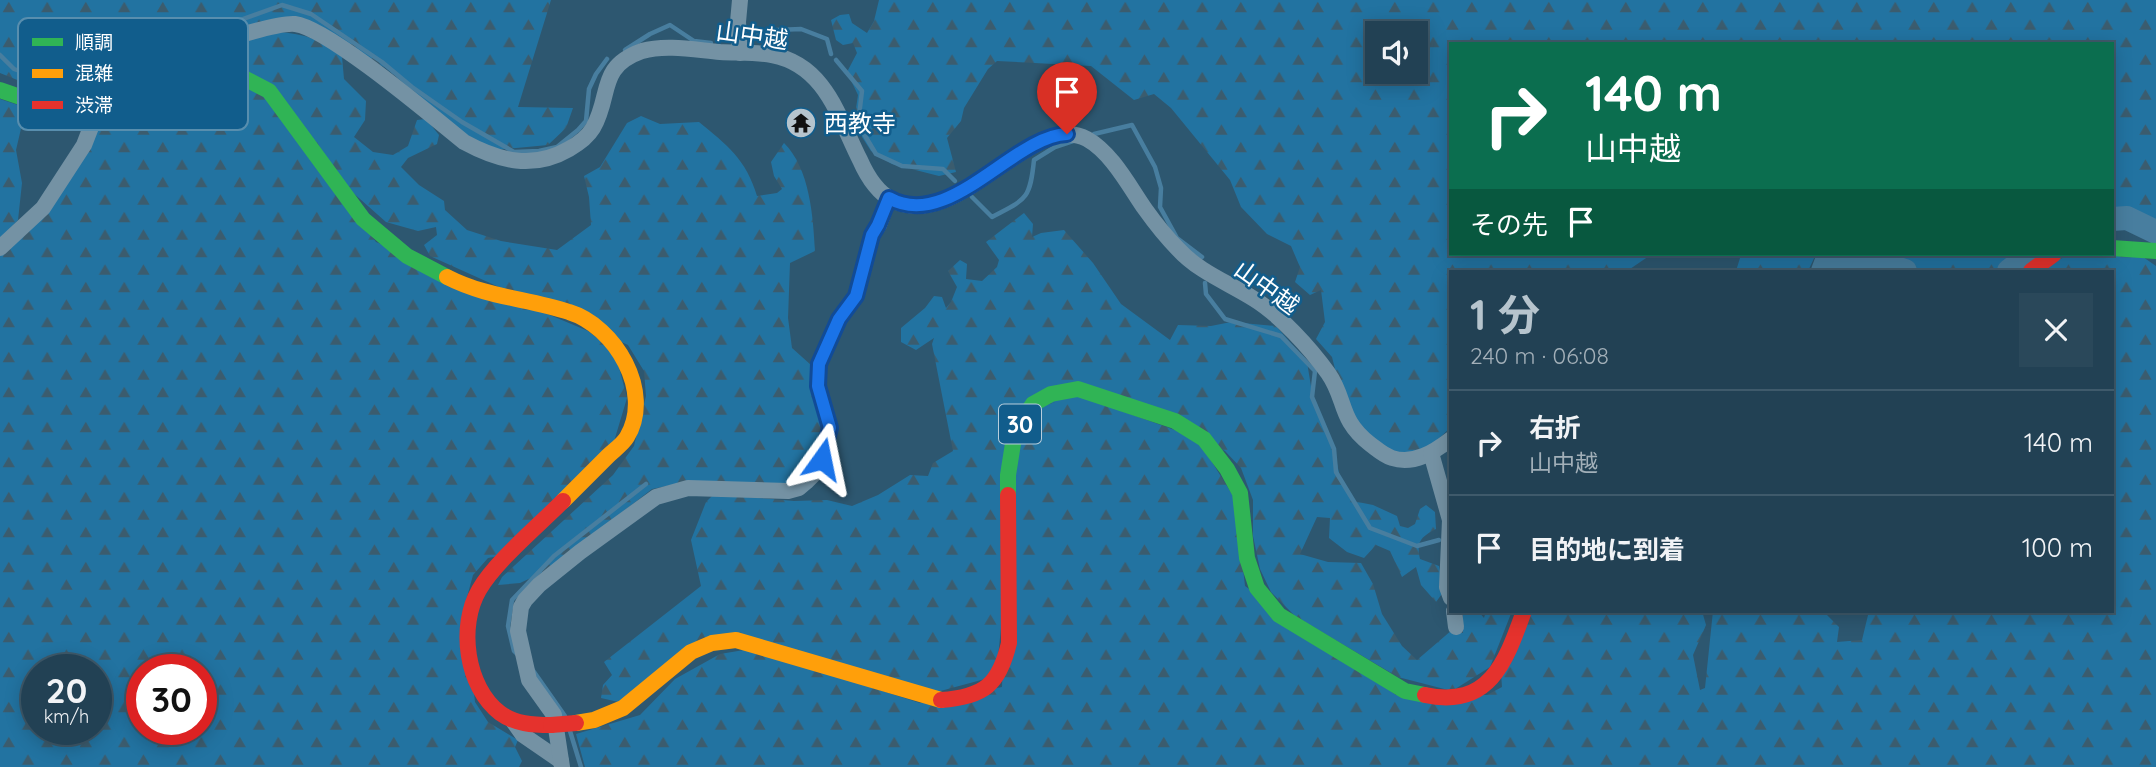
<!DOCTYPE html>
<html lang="ja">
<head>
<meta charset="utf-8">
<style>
	body { margin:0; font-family:Quicksand,"Noto Sans JP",sans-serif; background:#2a485a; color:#f1f3f6; height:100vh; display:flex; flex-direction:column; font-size:26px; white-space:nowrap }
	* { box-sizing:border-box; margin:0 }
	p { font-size:23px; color:#a2afb8 }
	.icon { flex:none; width:38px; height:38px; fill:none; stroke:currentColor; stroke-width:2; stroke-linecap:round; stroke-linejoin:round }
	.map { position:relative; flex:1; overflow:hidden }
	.details { position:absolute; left:1449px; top:270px; width:665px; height:343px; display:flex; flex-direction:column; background:#224154; border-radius:0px; box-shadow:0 4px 18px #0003,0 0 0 2px #3f5a6b }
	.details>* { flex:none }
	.banner { position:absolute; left:1449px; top:42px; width:665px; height:214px; border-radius:0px; box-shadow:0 4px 18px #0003,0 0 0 2px #3f5a6b; background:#0b6e4f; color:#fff; overflow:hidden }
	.controls { position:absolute; left:1365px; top:21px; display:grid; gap:14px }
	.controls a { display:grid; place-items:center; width:63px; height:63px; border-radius:0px; background:#224154; box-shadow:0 4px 18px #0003,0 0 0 2px #3f5a6b; font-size:35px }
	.speed { position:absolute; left:21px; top:654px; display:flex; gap:14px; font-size:35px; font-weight:700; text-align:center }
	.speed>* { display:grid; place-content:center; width:91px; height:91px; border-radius:50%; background:#224154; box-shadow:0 4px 18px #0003,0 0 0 2px #3f5a6b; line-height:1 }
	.speed small { font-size:18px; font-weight:400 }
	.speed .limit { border:10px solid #d22; background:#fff; color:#111 }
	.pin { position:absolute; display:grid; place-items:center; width:60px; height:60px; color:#fff; margin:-72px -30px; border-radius:50% 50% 50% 0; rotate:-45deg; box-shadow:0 0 7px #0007 }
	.pin .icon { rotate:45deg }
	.me { position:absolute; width:77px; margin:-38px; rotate:12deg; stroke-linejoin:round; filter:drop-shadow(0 0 5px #0008) }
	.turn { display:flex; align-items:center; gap:24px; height:147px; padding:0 21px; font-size:32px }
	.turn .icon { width:91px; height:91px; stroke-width:2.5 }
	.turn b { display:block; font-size:49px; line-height:60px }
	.then { display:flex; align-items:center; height:66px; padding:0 21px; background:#0003; gap:14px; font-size:26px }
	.round { display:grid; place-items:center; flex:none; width:74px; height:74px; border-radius:0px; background:#2a485a }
	.summary { display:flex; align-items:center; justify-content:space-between; height:119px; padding:0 21px }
	h1 { font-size:42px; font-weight:700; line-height:52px; color:#b6c4cd }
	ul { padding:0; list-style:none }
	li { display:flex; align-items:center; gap:21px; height:105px; padding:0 21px; border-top:2px solid #3f5a6b }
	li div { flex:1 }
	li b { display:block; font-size:26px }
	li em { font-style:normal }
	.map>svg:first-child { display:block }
	.forest { fill:url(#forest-firs); fill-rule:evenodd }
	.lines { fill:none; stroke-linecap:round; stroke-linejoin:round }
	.stream { stroke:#487e9f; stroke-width:4.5 }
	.river { stroke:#487e9f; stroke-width:24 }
	.street { stroke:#7492a4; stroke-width:16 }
	.fast { stroke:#30b455; stroke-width:16 }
	.slow { stroke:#ff9f0a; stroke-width:16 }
	.jam { stroke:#e5322d; stroke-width:16 }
	.jam-bridge { stroke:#e5322d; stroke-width:16 }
	.route-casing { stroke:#114b97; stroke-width:18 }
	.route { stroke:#1a73e8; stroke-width:12 }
	.labels { text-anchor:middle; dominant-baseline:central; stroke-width:5; stroke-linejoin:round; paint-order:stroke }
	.shield { fill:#115d8c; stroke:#b8cedc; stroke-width:2 }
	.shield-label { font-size:23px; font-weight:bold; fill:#fff }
	.street-label { font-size:24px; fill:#fff; stroke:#115d8c }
	.poi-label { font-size:24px; fill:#fff; stroke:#115d8c; text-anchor:start }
	.key { fill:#115d8c; stroke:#588eae; stroke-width:2 }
	.key-label { font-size:19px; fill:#fff }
</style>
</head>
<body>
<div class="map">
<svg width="2156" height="767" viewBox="0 0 2156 767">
	<defs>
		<pattern id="forest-firs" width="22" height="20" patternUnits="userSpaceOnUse" patternTransform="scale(1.75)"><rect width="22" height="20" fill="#2273a1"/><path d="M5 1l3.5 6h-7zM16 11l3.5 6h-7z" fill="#3b5c6e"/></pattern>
	</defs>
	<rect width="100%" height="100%" fill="#2d5770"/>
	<g class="forest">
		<path d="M0 0H551L518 107 573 108 566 128 548 145 495 150 461 133 386 68 345 47 319 25 279 18 226 33 215 27 169 44 112 77 47 92 0 73Z"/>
		<path d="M879 0H2156V237L2132 220 2112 211V44H1451V254H1652L1627 271H1451V427L1429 448 1402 455 1378 445 1345 408 1332 357 1316 339 1325 322 1321 290 1310 295 1295 282 1300 267 1291 246 1267 234 1241 207 1230 180 1171 108 1154 94 1134 100 1091 66 997 61 988 69 964 108 961 121 947 138 956 172 939 176 892 164 871 151 862 137 855 115 858 95 847 72 857 53 853 43 843 45 836 40 831 20 840 15 849 14 852 23 867 33 874 21ZM1377 33H1416V72H1377Z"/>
		<path d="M272 31C299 34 323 37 342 57L344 79 366 101 365 120 354 137 373 152 393 155 408 146 417 120 426 119 439 135 437 144 408 158 401 167 419 185 444 201 445 210 467 230 501 241 557 250 591 225 589 197 584 176 600 167 627 123 641 116 660 124 699 122C727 145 746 159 757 196L777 193 782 189 774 176 771 162 784 143C810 169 813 216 815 251L790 263 788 318 792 348 811 365 821 431 813 462 797 485 691 481 652 489 548 570 520 583 498 585 502 577 613 475 634 446 646 396 644 371 628 345 430 256 424 245 437 235 436 227 418 231 386 222 351 191 301 125 204 65 200 53Z"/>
		<path d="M195 82 249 89 268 102 376 242 588 331 615 352 627 398 612 448 504 555 488 558 473 575 464 608 475 702 488 722 518 740 515 747 522 761 519 767H0V252L64 183 106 111ZM37 670H96V730H37ZM142 670H201V730H142Z"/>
		<path d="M0 99 18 105 23 120 16 150 22 183 18 220 0 239Z"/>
		<path d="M1024 213 1033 224 1032 237 1041 233 1064 230 1093 263 1121 304 1170 340 1178 325 1211 326 1231 322 1276 326 1307 362 1314 405 1332 440 1341 482 1353 501 1373 505 1397 516 1400 526 1408 528 1415 524 1420 509 1426 505 1435 512 1436 529C1421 537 1416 541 1420 559L1439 566 1444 591 1436 602 1421 585 1416 567 1402 577 1390 551 1376 545 1364 558 1347 552 1329 538 1330 518 1317 517 1300 554 1328 562 1361 563 1373 584 1382 614 1402 646 1417 660 1452 630 1463 633V611H1478L1484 618 1486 611H1512L1490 667 1452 691 1398 677 1295 616 1271 592 1260 569 1253 536V500L1241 468 1225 451 1112 394 1024 407 996 676 933 693 718 639 623 703 601 698 603 685 612 675 604 662 701 586 691 540 706 502 714 494 794 501 827 500 852 506 878 495 910 475 928 476 933 463 953 451 932 344 934 338 916 350 901 342V328L925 308 934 296 942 297 946 308 951 302 957 287 948 271 960 260 967 264 966 279 982 281 997 267 999 260 986 242Z"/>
		<path d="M1737 254H1816L1808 271H1736L1740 258Z"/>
		<path d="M1836 254H2039L2037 257 2011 271H1895L1876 262C1860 273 1852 271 1835 264Z"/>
		<path d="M2078 254 2143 257 2156 266V767H585L576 734 640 715 675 679 720 654 750 649 920 703 1002 687 1011 473 1025 430 1043 406 1077 395 1197 438 1235 499 1245 586 1396 695H1487L1502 687 1501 673 1529 611H1702L1706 625 1693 655 1700 690 1705 688 1713 611H1829L1827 615 1839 627 1837 642 1862 640 1869 611H2112V271H2039L2051 261Z"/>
	</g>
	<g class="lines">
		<g class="stream">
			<path d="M750 38 777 30 801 29 827 39 831 54"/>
			<path d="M625 50 650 34 670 25 694 41 711 43"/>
			<path d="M0 55 14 69 59 85 122 66 163 48 282 5 311 14 382 62 412 87 462 122 514 152 539 151 557 147 578 130 586 121 589 89 596 74 607 59"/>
			<path d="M836 60 862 91 858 124 876 154 902 166 943 169 955 181"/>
			<path d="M1094 134 1132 125 1155 167 1161 188 1160 207 1177 238 1202 257"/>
			<path d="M972 197 992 217C1026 199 1030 200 1034 160L1055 147 1073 141"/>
			<path d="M1205 283 1206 294 1225 319 1281 336 1315 371 1312 397 1334 449 1336 472 1370 528 1417 546 1439 540"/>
			<path d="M518 655 514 651 508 626 512 600 554 556 646 484"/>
			<path d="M532 669 565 716"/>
			<path d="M570 731 581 767"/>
		</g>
		<g class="river">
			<path d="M2112 219 2127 218 2156 232"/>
			<path d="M1823 271 1829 255 1876 262 1905 271"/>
			<path d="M2009 271 2031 254"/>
		</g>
		<g class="street">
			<path d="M740 53 738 22 740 0"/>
			<path d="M57 94C106 91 128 74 172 58 195 49 275 22 295 24 328 28 433 117 464 142 499 161 533 170 569 149 578 144 587 138 593 128 612 95 597 67 642 51 666 44 696 50 720 52 737 53 755 52 772 55 826 65 839 119 860 160 867 176 877 192 892 200 958 234 1032 109 1087 139 1112 153 1129 186 1145 209 1155 223 1166 237 1178 249 1199 272 1229 283 1254 299 1280 315 1310 348 1328 373 1347 400 1338 419 1370 444 1377 449 1383 455 1392 458 1414 465 1434 452 1451 439"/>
			<path d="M0 248 43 208 84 145 91 127 92 105"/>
			<path d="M1431 453 1450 520 1447 587 1451 598"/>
			<path d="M1454 611 1456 627"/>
			<path d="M513 721 523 735 561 761"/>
			<path d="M562 767 554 715 529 680 527 671 518 631 521 607 525 600 539 585 580 552 656 497 688 488 788 491 799 488 806 482 814 474 822 459 830 428 818 386 819 364 839 319 856 296 872 235 879 225 889 198"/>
		</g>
		<g class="fast">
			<path d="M0 90 29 100 60 106 92 105 207 75 240 76 269 91 363 219 407 256 447 277"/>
			<path d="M2112 248 2156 251"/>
			<path d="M1008 495V475L1015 431 1033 404 1051 394 1078 389 1175 421 1204 439 1227 469 1240 493 1247 558 1257 588 1279 615 1405 691 1425 695"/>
		</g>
		<g class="slow">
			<path d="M447 277C488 298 527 298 569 312 615 326 654 392 627 437 623 444 614 450 608 456 593 471 578 486 563 501"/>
			<path d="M576 723 594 720 623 708 691 652 712 643 736 640 941 700"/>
		</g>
		<g class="jam">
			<path d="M2031 271 2054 254"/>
			<path d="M1425 695C1490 709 1506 661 1524 611"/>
			<path d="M941 700C984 697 999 685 1009 643L1008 495"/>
			<path d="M551 725C533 725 515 724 500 713 466 687 458 626 479 590 495 562 538 526 563 501"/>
		</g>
		<path class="jam-bridge" d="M551 725 576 723"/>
	</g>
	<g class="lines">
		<g class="route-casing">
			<path id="route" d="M822 459 830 428 818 386 819 364 839 319 856 296 872 235 878 225 889 198C949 232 1013 136 1067 134"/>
		</g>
		<use href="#route" class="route"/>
	</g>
	<defs>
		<g id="temple-disc" transform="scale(1.575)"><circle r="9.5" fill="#b6c4cd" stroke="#115d8c"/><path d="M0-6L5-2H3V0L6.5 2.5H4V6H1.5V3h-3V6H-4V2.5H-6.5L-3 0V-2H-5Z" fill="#111"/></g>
	</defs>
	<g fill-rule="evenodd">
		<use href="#temple-disc" x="801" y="123"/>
	</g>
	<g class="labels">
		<rect class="shield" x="999" y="404.5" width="42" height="39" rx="5"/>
		<g class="shield-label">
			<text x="1020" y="424">30</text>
		</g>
		<g class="street-label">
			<text transform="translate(752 35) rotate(8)">山中越</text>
			<text transform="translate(1267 287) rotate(36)">山中越</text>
		</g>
		<g class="poi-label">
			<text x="824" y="123">西教寺</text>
		</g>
	</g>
	<rect x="18" y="18" width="230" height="112" rx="10" class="key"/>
	<rect x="32" y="38" width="31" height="8" fill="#30b455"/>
	<rect x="32" y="69" width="31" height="9" fill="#ff9f0a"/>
	<rect x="32" y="101" width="31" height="8" fill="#e5322d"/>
	<g class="key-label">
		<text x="75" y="49">順調</text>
		<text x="75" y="80">混雑</text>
		<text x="75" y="112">渋滞</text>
	</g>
</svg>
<div class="controls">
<a><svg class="icon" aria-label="sound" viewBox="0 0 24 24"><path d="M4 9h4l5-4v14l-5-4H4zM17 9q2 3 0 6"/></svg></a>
</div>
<div class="speed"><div>20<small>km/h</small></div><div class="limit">30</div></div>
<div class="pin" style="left:1067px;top:134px;background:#d93025"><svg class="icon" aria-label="arrive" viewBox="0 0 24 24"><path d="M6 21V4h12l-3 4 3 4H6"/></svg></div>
<svg class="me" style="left:822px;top:459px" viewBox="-20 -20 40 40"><path d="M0-17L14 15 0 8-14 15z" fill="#1a73e8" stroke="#fff" stroke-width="4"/></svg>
<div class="banner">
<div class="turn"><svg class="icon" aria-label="right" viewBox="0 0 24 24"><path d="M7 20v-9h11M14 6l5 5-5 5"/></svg><div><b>140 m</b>山中越</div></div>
<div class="then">その先<svg class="icon" aria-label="arrive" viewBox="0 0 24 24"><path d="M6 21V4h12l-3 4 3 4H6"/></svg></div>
</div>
<section class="details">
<div class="summary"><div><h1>1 分</h1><p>240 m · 06:08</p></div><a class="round"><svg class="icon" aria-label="close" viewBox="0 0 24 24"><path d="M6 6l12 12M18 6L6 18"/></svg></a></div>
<ul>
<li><svg class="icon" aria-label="right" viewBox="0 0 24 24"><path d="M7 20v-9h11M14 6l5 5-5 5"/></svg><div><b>右折</b><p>山中越</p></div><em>140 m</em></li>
<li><svg class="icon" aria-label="arrive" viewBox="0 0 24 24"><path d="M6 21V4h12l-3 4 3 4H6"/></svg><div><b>目的地に到着</b></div><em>100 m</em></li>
</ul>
</section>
</div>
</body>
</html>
